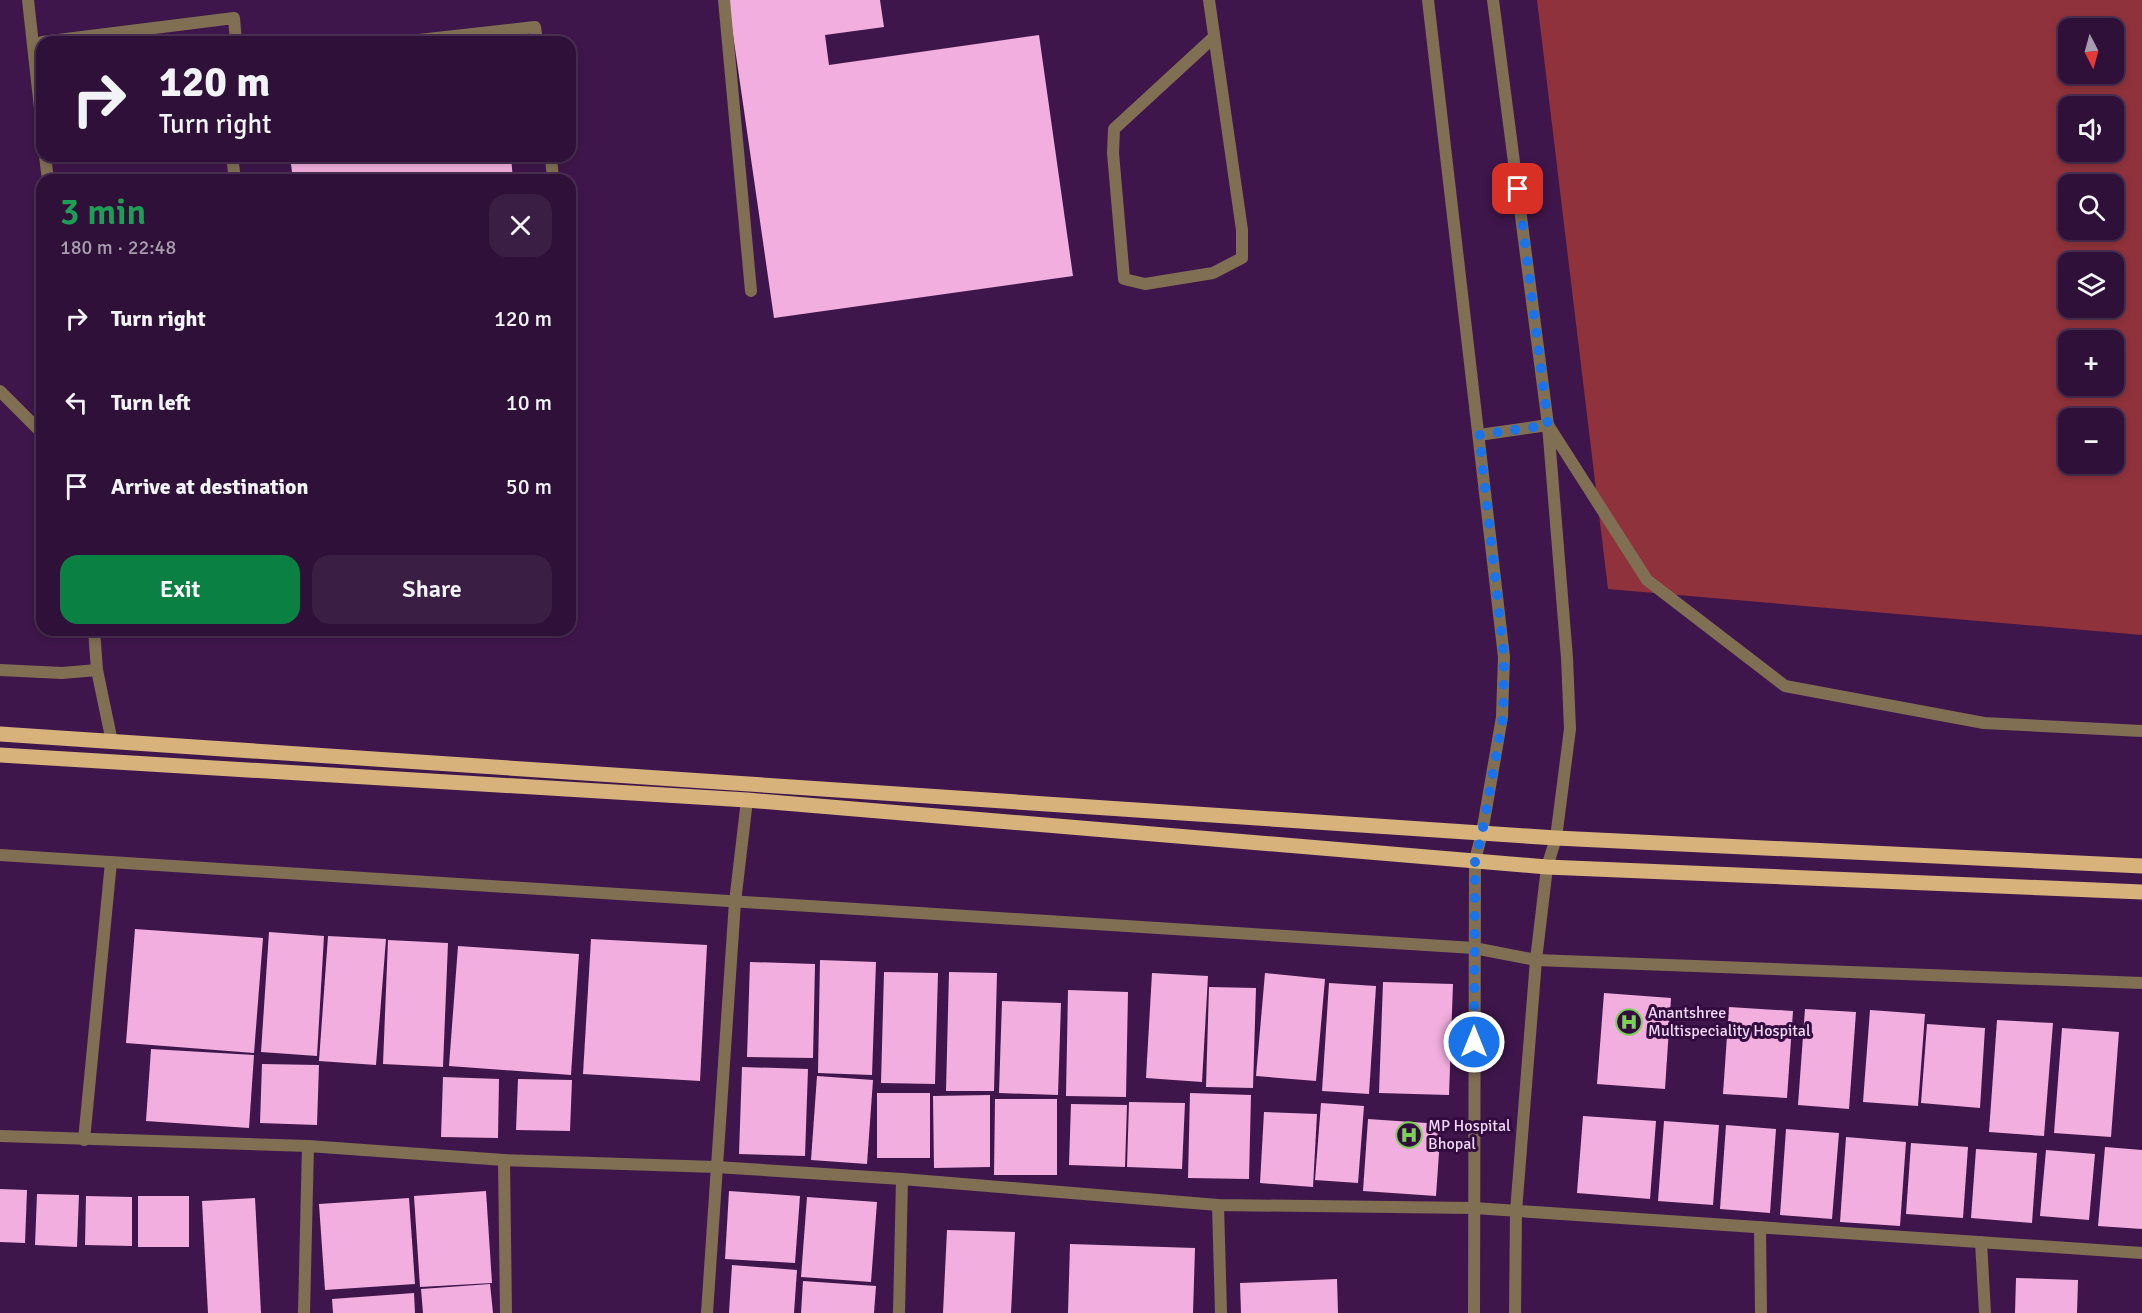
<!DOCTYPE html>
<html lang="en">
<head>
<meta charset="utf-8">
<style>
	body { margin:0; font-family:Signika,sans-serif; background:#3b1e43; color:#f1f3f6; height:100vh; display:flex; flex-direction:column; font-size:22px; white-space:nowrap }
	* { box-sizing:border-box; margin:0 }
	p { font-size:20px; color:#a79dae }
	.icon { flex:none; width:33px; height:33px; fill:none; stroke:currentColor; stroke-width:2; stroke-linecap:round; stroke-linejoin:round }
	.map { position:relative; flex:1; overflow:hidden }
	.sheet { position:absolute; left:36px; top:174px; width:540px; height:462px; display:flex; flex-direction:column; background:#2f1038; border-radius:18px; box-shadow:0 3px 9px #0003,0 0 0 2px #4a3053 }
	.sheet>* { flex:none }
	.hud { position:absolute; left:36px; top:36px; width:540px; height:126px; border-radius:18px; box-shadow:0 3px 9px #0003,0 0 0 2px #4a3053; background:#2f1038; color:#f1f3f6; overflow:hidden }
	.needle { width:39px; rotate:174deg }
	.fabs { position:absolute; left:2058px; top:18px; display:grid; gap:12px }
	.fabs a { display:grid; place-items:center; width:66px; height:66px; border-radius:12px; background:#2f1038; box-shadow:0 3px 9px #0003,0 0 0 2px #4a3053; font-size:30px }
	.pin { position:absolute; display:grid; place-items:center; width:51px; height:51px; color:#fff; margin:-26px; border-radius:12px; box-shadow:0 3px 9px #0006 }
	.me { position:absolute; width:66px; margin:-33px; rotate:0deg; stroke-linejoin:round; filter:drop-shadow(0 0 4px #0008) }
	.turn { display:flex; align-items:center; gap:21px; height:126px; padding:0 24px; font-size:27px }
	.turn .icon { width:78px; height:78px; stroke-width:2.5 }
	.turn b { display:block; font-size:42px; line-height:51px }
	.round { display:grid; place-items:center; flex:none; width:63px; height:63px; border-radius:18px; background:#3b1e43 }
	.summary { display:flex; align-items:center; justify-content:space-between; height:102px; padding:0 24px }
	h1 { font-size:36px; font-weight:600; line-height:45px; color:#1e9e55 }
	.action { display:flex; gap:12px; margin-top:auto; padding:12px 24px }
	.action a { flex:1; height:69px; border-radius:18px; background:#0b8043; color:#fff; font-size:24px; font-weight:600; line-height:69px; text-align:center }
	.action a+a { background:#3b1e43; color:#f1f3f6 }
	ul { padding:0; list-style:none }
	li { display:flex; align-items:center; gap:18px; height:84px; padding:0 24px }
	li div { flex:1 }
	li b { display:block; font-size:22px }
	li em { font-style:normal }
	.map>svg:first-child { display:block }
	.forest { fill:#8f323b; fill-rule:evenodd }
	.building { fill:#f2aede }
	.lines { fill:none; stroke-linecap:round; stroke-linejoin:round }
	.service { stroke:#816f54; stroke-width:12 }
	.minor { stroke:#816f54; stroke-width:12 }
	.tertiary { stroke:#816f54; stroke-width:12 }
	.primary { stroke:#d7b27a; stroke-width:15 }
	.route { stroke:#1a73e8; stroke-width:10; stroke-dasharray:0 18 }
	.labels { text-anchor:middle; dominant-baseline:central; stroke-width:6; stroke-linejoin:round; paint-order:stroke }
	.poi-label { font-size:16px; fill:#efd7f7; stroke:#340b40; text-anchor:start }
</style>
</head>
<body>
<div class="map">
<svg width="2142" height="1313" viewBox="0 0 2142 1313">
	<rect width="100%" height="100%" fill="#3f164b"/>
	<path class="forest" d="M1537 0H2142V635L1608 589ZM2068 28H2114V74H2068ZM2068 106H2114V152H2068ZM2068 184H2114V230H2068ZM2068 262H2114V308H2068ZM2068 340H2114V386H2068ZM2068 418H2114V464H2068Z"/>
	<g class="building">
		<path d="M728 0H880L884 27 825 35 829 65 1039 35 1073 276 774 318Z"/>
		<path d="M290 156H511L513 180H293Z"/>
		<path d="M135 929 263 938 254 1053 126 1043Z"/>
		<path d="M269 932 324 936 317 1056 261 1052Z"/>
		<path d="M328 936 386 939 376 1065 319 1061Z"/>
		<path d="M591 939 707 945 700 1081 583 1074Z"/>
		<path d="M388 940 448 943 443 1067 383 1064Z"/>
		<path d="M458 946 579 954 571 1075 449 1066Z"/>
		<path d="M820 960 876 962 872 1075 818 1073Z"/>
		<path d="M750 962 815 964 813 1058 747 1057Z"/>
		<path d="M884 972 938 973 935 1084 881 1083Z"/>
		<path d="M949 972 997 973 994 1091H946Z"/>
		<path d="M1152 973 1208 976 1202 1082 1146 1078Z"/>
		<path d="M1265 973 1325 979 1316 1081 1256 1076Z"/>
		<path d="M1383 982 1453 984 1449 1095 1379 1093Z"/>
		<path d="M1329 983 1376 986 1369 1094 1322 1091Z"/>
		<path d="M1209 987 1256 988 1253 1088 1206 1087Z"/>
		<path d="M1068 990 1128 992 1126 1097 1066 1096Z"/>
		<path d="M1604 993 1671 998 1665 1089 1597 1084Z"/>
		<path d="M1002 1001 1061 1003 1058 1095 999 1093Z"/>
		<path d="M1729 1007 1793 1011 1787 1098 1723 1094Z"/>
		<path d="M1805 1009 1856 1012 1849 1109 1798 1105Z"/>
		<path d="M1870 1010 1925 1014 1918 1106 1863 1102Z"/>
		<path d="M1997 1020 2053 1023 2044 1136 1989 1132Z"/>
		<path d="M1927 1024 1985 1028 1980 1108 1921 1103Z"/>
		<path d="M2062 1028 2119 1032 2111 1137 2054 1133Z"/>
		<path d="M151 1049 254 1055 249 1128 146 1121Z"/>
		<path d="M262 1064 319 1065 317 1125 260 1123Z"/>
		<path d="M742 1067 808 1069 805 1156 739 1154Z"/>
		<path d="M817 1076 873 1080 867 1164 811 1160Z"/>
		<path d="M443 1077 499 1079 498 1138 441 1137Z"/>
		<path d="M518 1079 572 1080 570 1131 516 1130Z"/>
		<rect x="877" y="1093" width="53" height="65"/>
		<path d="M1190 1093 1251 1095 1249 1179 1188 1178Z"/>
		<path d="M990 1095V1167L934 1168 933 1096Z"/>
		<path d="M995 1099H1057V1175H994Z"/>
		<path d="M1129 1102 1185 1103 1182 1169 1127 1167Z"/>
		<path d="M1321 1103 1364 1106 1358 1183 1315 1180Z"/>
		<path d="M1071 1104 1127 1105 1125 1167 1069 1165Z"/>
		<path d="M1264 1112 1317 1114 1313 1187 1260 1183Z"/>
		<path d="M1583 1116 1656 1121 1650 1199 1577 1193Z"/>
		<path d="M1368 1119 1441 1124 1436 1196 1363 1191Z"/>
		<path d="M1664 1121 1719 1125 1713 1205 1658 1201Z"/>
		<path d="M1726 1125 1776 1129 1770 1213 1720 1209Z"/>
		<path d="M1786 1129 1839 1133 1832 1219 1780 1215Z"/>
		<path d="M1846 1137 1906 1142 1900 1226 1840 1222Z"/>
		<path d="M1911 1143 1968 1147 1963 1218 1906 1214Z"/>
		<path d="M2105 1147 2142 1150V1229L2098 1226Z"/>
		<path d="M1976 1149 2037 1153 2032 1223 1971 1218Z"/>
		<path d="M2046 1150 2095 1154 2089 1220 2040 1216Z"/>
		<path d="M0 1189 27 1190 25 1243 0 1242Z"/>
		<path d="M486 1191 492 1283 420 1287 414 1196Z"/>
		<path d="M729 1191 800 1196 795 1263 725 1259Z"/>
		<path d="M37 1194 79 1195 77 1247 35 1245Z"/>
		<path d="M86 1196 132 1197V1246L85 1245Z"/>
		<rect x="138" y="1196" width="51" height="51"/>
		<path d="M807 1197 877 1202 871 1282 801 1277Z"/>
		<path d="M255 1198 261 1313H208L202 1201Z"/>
		<path d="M409 1198 415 1284 325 1290 319 1204Z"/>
		<path d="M947 1230 1015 1232 1011 1313H943Z"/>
		<path d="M1070 1244 1195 1248 1193 1313H1068Z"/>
		<path d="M732 1265 797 1270 794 1313H729Z"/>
		<path d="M2016 1278 2078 1280 2077 1313H2015Z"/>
		<path d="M1337 1279 1338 1313H1241L1240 1283Z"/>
		<path d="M803 1281 876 1286 874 1313H801Z"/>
		<path d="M490 1284 493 1313H423L421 1289Z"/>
		<path d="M414 1293 415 1313H333L332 1299Z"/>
	</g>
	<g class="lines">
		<g class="service">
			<path d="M28 0 42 126"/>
			<path d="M724 0 751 291"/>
			<path d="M1209 0 1242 230V258L1213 273 1145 284 1124 279 1113 153 1114 129 1214 37"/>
			<path d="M1428 0 1504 657 1502 717 1482 833"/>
			<path d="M1493 0 1548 425 1567 658 1570 729 1556 838"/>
			<path d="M42 42 234 18 236 42"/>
			<path d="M401 42 535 27 537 42"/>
			<path d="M45 156 48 180"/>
			<path d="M232 156 235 180"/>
			<path d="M551 156 553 180"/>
			<path d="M0 391 42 433"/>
			<path d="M1479 435 1548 425 1647 580 1785 686 1984 723 2142 731"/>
			<path d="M94 630 97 670 112 742"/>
			<path d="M0 670 62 673 97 670"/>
		</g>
		<g class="minor">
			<path d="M0 855 1474 948 1536 960 2142 983"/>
			<path d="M0 1136 308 1146 504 1160 716 1167 902 1179 1218 1205 1474 1208 2142 1253"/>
			<path d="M84 1140 111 862"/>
			<path d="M504 1160 506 1313"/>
			<path d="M1218 1205 1221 1313"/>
			<path d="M1760 1227 1761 1313"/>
			<path d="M1981 1242 1985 1313"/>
			<path d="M304 1313 308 1146"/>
			<path d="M707 1313 735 902 747 800"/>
			<path d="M899 1313 902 1179"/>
		</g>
		<g class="tertiary">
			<path d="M1474 1313 1475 860 1482 833"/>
			<path d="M1515 1313 1516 1211 1536 960 1547 867 1556 838"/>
		</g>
		<g class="primary">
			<path d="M0 734 1556 838 2142 866"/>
			<path d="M0 755 747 800 1547 867 2142 892"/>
		</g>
	</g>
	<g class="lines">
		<path class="route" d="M1474 1042 1475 860 1482 833 1503 717 1504 657 1479 435 1548 425 1518 189"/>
	</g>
	<defs>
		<g id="hospital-ring" transform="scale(1.35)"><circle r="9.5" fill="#340b40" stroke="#7ad156" stroke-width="1.5"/><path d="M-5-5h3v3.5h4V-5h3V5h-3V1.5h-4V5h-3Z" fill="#7ad156"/></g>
	</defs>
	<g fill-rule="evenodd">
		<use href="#hospital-ring" x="1629" y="1022"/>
		<use href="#hospital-ring" x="1409" y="1135"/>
	</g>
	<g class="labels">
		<g class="poi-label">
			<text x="1648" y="1013">Anantshree<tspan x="1648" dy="18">Multispeciality Hospital</tspan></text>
			<text x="1428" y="1126">MP Hospital<tspan x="1428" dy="18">Bhopal</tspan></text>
		</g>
	</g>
</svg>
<div class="fabs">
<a><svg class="needle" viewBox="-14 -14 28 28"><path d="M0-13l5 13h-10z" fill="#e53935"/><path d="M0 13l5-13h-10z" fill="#a79dae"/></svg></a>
<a><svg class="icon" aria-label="sound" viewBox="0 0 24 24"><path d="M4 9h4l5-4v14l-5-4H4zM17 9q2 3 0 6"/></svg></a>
<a><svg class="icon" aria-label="search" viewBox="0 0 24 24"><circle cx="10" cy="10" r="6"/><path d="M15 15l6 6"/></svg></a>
<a><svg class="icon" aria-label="layers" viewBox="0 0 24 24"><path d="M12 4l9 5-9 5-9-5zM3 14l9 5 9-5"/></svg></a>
<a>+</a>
<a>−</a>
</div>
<div class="pin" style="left:1518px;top:189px;background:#d93025"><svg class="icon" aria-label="arrive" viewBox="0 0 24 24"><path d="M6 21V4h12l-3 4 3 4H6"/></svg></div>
<svg class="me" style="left:1474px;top:1042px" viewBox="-20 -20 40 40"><circle r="17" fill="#1a73e8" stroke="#fff" stroke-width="3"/><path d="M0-11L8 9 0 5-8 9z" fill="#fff"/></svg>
<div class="hud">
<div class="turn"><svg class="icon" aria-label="right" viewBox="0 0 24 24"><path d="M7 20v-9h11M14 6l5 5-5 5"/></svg><div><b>120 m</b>Turn right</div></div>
</div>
<section class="sheet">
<div class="summary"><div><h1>3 min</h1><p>180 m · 22:48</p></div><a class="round"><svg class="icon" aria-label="close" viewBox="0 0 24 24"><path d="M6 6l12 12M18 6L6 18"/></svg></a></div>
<ul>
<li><svg class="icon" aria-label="right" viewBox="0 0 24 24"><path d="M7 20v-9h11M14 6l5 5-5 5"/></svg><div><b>Turn right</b></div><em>120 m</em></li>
<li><svg class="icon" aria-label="left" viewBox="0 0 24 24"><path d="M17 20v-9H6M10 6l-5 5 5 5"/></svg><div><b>Turn left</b></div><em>10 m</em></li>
<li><svg class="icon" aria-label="arrive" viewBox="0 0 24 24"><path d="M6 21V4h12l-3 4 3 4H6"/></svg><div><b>Arrive at destination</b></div><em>50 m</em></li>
</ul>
<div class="action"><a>Exit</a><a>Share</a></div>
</section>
</div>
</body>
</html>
